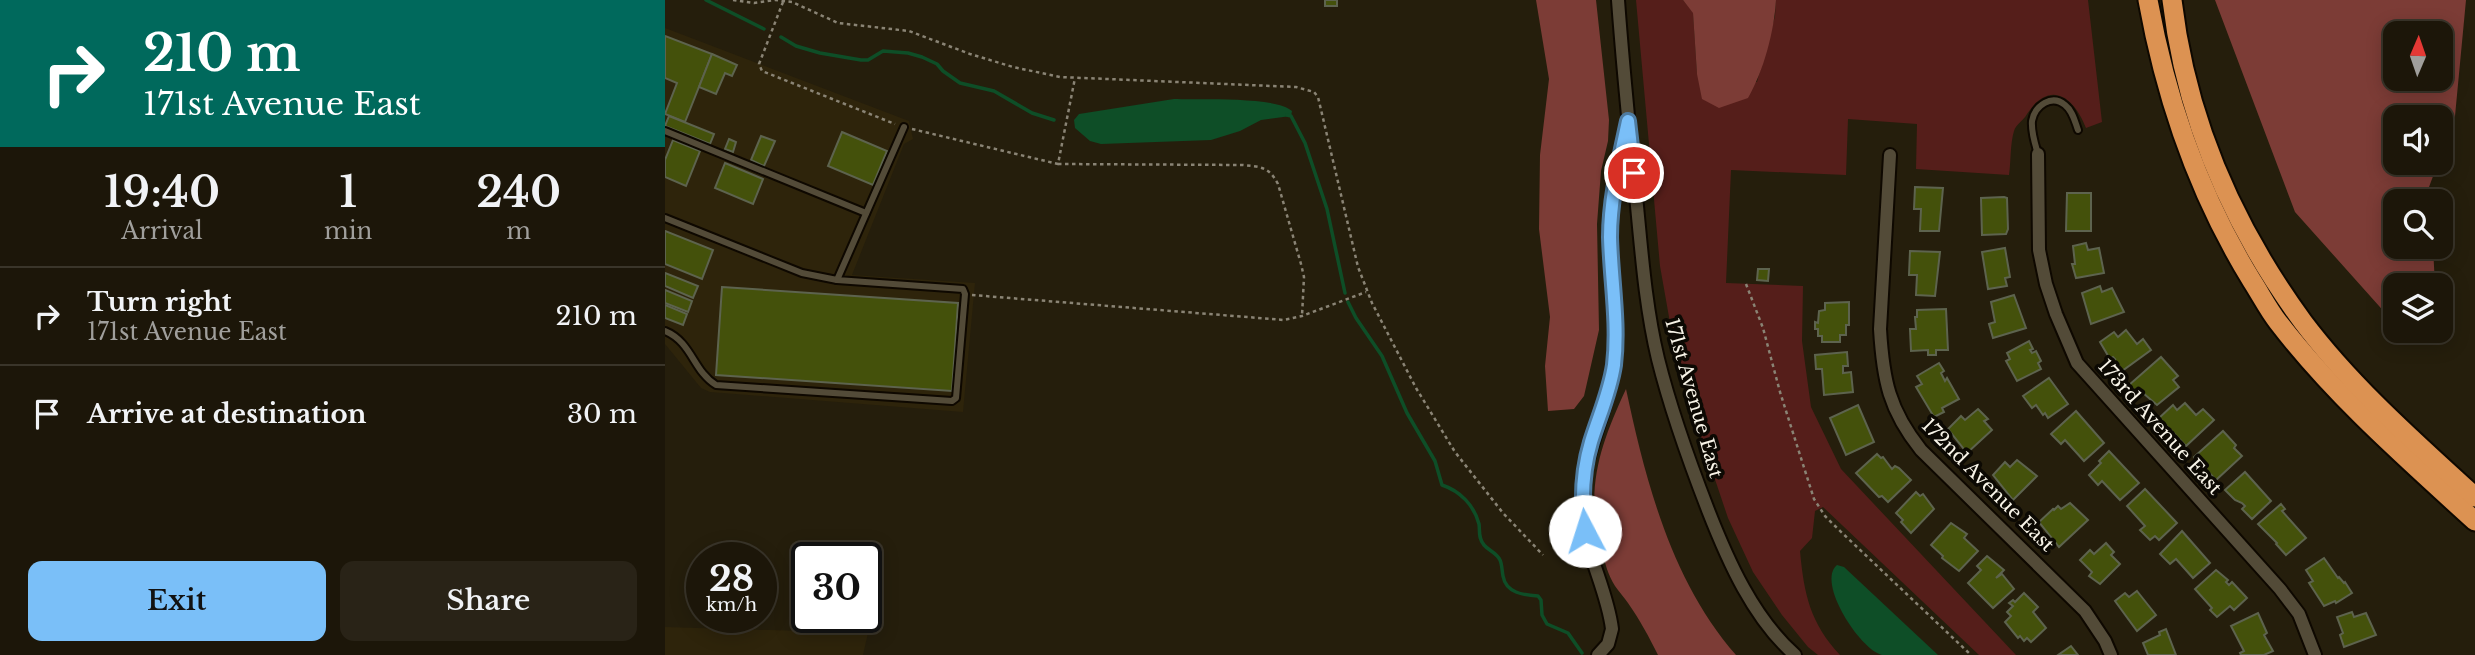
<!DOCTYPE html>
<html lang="en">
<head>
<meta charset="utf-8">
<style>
	body { margin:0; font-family:"Libre Baskerville",serif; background:#292317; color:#f1f3f6; height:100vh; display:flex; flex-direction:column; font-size:26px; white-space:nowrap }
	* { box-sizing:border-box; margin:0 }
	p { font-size:23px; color:#a09f9c }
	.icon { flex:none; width:38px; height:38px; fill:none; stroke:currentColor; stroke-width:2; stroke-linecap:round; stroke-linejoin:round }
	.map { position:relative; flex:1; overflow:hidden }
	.drawer { display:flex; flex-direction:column; background:#1c1609; width:665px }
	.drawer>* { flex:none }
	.top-card { background:#00695c; color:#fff; overflow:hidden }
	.needle { width:46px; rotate:2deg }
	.fabs { position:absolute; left:1718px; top:21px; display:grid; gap:14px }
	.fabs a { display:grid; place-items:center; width:70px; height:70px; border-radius:14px; background:#1c1609; box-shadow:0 4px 18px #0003,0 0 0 2px #3a352a; font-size:35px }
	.speed { position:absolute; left:21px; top:542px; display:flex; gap:14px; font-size:35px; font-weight:700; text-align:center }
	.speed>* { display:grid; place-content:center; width:91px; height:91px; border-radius:50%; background:#1c1609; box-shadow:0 4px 18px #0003,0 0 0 2px #3a352a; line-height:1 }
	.speed small { font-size:18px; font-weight:400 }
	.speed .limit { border:4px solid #111; border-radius:10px; background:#fff; color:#111 }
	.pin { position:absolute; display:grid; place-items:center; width:60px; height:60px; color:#fff; margin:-30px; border:4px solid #fff; border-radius:50%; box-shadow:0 2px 7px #0007 }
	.me { position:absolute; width:77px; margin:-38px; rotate:355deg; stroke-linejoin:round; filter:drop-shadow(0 0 5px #0008) }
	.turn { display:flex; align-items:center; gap:24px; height:147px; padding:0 28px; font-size:32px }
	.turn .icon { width:91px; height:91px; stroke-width:2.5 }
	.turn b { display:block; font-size:49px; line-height:60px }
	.eta { display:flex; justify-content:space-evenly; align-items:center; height:119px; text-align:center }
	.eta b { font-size:42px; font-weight:600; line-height:49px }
	.action { display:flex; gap:14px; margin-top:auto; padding:14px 28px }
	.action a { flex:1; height:80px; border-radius:14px; background:#7abff8; color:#111; font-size:28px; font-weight:600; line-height:80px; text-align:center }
	.action a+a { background:#292317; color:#f1f3f6 }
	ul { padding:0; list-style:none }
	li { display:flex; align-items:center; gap:21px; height:98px; padding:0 28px; border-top:2px solid #3a352a }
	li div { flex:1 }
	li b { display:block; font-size:26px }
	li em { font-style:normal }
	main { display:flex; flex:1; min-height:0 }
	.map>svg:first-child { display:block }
	.built { fill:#2e240b }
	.green { fill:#551e1a }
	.forest { fill:#7c3c36; fill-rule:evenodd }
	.water { fill:#0e4e27 }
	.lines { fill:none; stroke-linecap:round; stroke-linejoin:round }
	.stream { stroke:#0e4e27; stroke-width:3.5 }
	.building { fill:#44510b; stroke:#5d634e; stroke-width:2 }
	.service-casing { stroke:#0e0800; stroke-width:10 }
	.minor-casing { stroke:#0e0800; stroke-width:16 }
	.trunk-casing { stroke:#0e0800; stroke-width:23 }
	.path { stroke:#8a8475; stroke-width:2.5; stroke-dasharray:3.5 3.5; stroke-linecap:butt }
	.service { stroke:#534b38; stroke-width:6 }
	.minor { stroke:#534b38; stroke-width:12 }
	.trunk { stroke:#dc9252; stroke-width:19 }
	.route-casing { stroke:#4f7ca1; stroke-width:18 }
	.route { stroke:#7abff8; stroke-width:12 }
	.labels { text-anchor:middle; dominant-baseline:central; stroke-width:7; stroke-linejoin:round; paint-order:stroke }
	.street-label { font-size:19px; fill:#f8f4e8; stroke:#0c0903 }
</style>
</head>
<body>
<main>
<section class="drawer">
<div class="top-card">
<div class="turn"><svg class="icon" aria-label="right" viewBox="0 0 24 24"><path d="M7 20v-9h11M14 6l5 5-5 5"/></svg><div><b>210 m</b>171st Avenue East</div></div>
</div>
<div class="eta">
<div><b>19:40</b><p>Arrival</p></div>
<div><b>1</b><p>min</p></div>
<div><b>240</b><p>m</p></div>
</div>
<ul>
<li><svg class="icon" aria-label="right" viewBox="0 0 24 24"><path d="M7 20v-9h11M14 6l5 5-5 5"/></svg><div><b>Turn right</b><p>171st Avenue East</p></div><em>210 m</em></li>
<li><svg class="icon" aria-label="arrive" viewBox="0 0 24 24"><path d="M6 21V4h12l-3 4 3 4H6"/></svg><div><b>Arrive at destination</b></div><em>30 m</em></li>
</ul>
<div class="action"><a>Exit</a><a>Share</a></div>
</section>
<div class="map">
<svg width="1810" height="655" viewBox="0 0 1810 655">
	<rect width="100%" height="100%" fill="#251e0c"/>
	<g class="built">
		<path d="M0 28 244 121 248 139 239 144 187 275 310 283 298 412 45 392 36 388 0 344Z"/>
		<path d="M0 627 203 633 198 655H0Z"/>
	</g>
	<path class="green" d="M971 0H1018L1028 12 1032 74 1092 82 1110 16 1111 0H1423L1437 122 1421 128C1409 97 1385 79 1362 114 1359 120 1351 124 1349 131 1345 144 1346 161 1344 175L1251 169 1252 124 1183 119 1181 175 1066 170 1061 283 1138 286 1137 341 1146 407 1176 469 1351 655H1314L1158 507 1150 511 1147 538 1135 551C1139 594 1145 623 1175 655H1153L1143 647 1117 615 1088 572 1063 518 1027 411 1007 334 995 266Z"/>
	<g class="forest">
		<path d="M871 0H931L944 120 943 141 936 171 932 224 934 330 919 396 909 409 883 411 880 366 885 317 874 229 875 155 884 79Z"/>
		<path d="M1018 0H1111C1109 32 1099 70 1083 98L1054 108 1037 99 1032 74 1028 13Z"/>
		<path d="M1550 0H1801L1790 116 1776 154V117H1731V163H1773L1764 187 1765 201H1731V247H1768L1770 285H1731V325L1630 212ZM1731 33H1776V79H1731Z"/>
		<path d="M961 389C981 483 1007 582 1071 655H993C984 637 975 620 963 603 959 597 954 592 950 586 943 575 940 563 937 551 919 490 935 445 961 389Z"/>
	</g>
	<g class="water">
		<path d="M509 99C534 100 610 96 627 111L626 116 596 120 575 131 546 140 436 144 425 141 410 128 409 120 414 114Z"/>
		<path d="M1172 565 1179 567 1273 655C1257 655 1232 655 1217 655 1195 650 1151 582 1172 565Z"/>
	</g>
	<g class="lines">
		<g class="stream">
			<path d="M41 0 99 29"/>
			<path d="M116 37 131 46 155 53 196 60H203L218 51 243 53 257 57 272 64 278 71 295 83 329 91 367 113 389 120"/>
			<path d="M622 115 626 116 640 143 662 209 680 293"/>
			<path d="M683 302 691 318 717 356 742 413 770 461 777 485C795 491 809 505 814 524 815 531 813 538 819 545 824 551 831 552 835 560 837 564 837 571 838 576 841 593 858 595 873 596L876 600 877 615 882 624 903 633 917 653"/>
		</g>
	</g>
	<g class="building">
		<rect x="660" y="0" width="12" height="6"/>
		<path d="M0 36 47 54 20 122 0 114 12 83 0 78Z"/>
		<path d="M47 54 72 65 67 76 60 73 51 94 34 87Z"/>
		<path d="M4 116 49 134 45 144 0 126Z"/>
		<path d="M177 132 222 151 208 185 163 166Z"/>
		<path d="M96 136 110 141 99 166 86 160Z"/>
		<path d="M64 139 71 142 68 152 60 149Z"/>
		<path d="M8 140 35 151 21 186 0 177V160Z"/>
		<path d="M60 163 98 179 88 204 50 188Z"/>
		<path d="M1250 187 1278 188 1274 231H1255L1256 209H1249Z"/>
		<path d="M1402 193H1426V231H1401Z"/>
		<path d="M1339 197 1342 198 1343 229 1341 234 1317 235 1316 198Z"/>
		<path d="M0 231 48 250 37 279 0 264Z"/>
		<path d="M1421 243 1423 250 1434 248 1439 273 1411 278 1407 264H1410L1408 246Z"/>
		<path d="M1340 248 1345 277 1340 278 1342 286 1323 289 1317 252Z"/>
		<path d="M1245 251 1275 252 1270 296 1251 295 1252 275H1244Z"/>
		<path d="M1093 269H1104L1103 281 1092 280Z"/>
		<path d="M0 273 33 286 28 298 0 286Z"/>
		<path d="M1435 286 1437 292 1447 288 1459 312 1426 324 1417 293Z"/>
		<path d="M57 287 293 303 287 391 51 375Z"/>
		<path d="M0 290 27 301 23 312 0 303Z"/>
		<path d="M1349 295 1361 328 1328 338 1324 324 1330 322 1326 302Z"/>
		<path d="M1184 302V325H1181V335H1175V342H1157V336H1153V329H1150V322L1153 323 1154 311 1160 310V303Z"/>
		<path d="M0 305 22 314 18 325 0 318Z"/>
		<path d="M1281 309 1283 350H1271V355H1263V350L1246 351 1245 329H1251L1250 317H1252V310Z"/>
		<path d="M1461 330 1472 344 1478 339 1486 350 1457 371 1454 366 1452 367 1447 361 1450 359 1448 357 1445 359 1435 342 1449 332 1453 337Z"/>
		<path d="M1364 341 1368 349 1365 350 1367 353 1371 351 1376 361 1373 363 1376 369 1352 381 1341 361 1345 359 1342 353Z"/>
		<path d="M1182 352 1183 366H1178V373L1186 372 1188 392 1159 395 1157 369H1151L1150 355Z"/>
		<path d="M1496 357 1513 376 1508 380 1514 387 1492 405 1478 393 1474 396 1464 385Z"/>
		<path d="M1274 363 1279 371 1276 373 1280 381 1282 378 1294 399 1277 408 1279 412 1269 417 1251 387 1257 384 1252 376Z"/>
		<path d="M1384 378 1403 404 1383 418 1380 413 1378 415 1371 405 1367 408 1358 396Z"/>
		<path d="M1520 403 1531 415 1538 409 1549 420 1521 446 1494 418 1508 405 1512 410Z"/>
		<path d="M1193 405 1209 442 1181 455 1165 418Z"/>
		<path d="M1313 409 1323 419 1319 421 1327 430 1302 453 1283 429 1296 416 1300 420Z"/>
		<path d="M1411 411 1439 443 1419 461 1400 440 1396 444 1386 434Z"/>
		<path d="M1558 431 1571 445 1569 448 1577 456 1551 480 1529 457Z"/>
		<path d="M1444 451 1474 483 1455 500 1437 481 1433 485 1424 475 1436 463 1434 461Z"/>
		<path d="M1212 454 1216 458 1218 457 1227 469 1230 466 1234 468 1246 480 1223 502 1217 496 1214 497 1191 473Z"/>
		<path d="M1352 460 1372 476 1348 500 1328 475 1340 462 1345 467Z"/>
		<path d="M1580 472 1606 501 1587 519 1577 509 1580 506 1577 503 1570 500 1560 490Z"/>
		<path d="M1480 489 1512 523 1494 540 1490 536 1485 540 1475 530 1480 526 1462 506Z"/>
		<path d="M1251 492 1255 496 1258 494 1269 509 1246 533 1236 522 1238 520 1231 513Z"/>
		<path d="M1405 503 1423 520 1394 547 1374 522 1388 509 1389 510 1393 506 1396 509Z"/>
		<path d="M1616 504 1620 509 1617 511 1641 538 1621 555 1611 544 1612 543 1593 524Z"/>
		<path d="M1286 523 1302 534 1299 538 1313 551 1294 571 1277 558 1278 556 1266 545Z"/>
		<path d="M1517 531 1545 563 1528 578 1511 559 1505 564 1495 554Z"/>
		<path d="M1441 543 1449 552 1446 555 1455 564 1435 584 1424 576 1427 572 1415 560 1425 550 1429 554Z"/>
		<path d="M1322 556 1339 570 1331 578 1337 574 1349 589 1328 608 1303 583 1316 570 1312 566Z"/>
		<path d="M1659 558 1673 578 1674 577 1679 583 1680 582 1687 593 1671 603 1670 601 1659 606 1644 583 1648 581 1641 570Z"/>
		<path d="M1551 570 1563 580 1561 582 1564 585 1567 582 1582 598 1569 610 1565 606 1552 617 1545 610 1547 608 1530 589Z"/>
		<path d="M1472 591 1491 615 1472 631 1450 601 1460 593 1464 597Z"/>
		<path d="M1359 593 1373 607 1368 612 1381 628 1366 642 1362 638 1359 641 1355 636 1353 638 1340 622 1346 616 1342 612 1348 606 1344 603 1348 600 1350 602Z"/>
		<path d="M1687 612 1689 617 1701 613 1711 635 1679 647 1675 635 1678 633 1672 617Z"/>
		<path d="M1593 613 1602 633 1599 635 1608 651 1599 655H1576L1575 653 1579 651 1566 626Z"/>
		<path d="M1501 629 1511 655H1483L1478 643 1495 635 1494 632Z"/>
		<path d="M1406 646 1413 655H1393Z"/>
	</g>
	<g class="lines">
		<g class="service-casing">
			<g id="service">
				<path d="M0 131 201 213"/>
				<path d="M1373 154C1370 144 1366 132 1367 121 1370 105 1387 94 1400 105 1408 111 1410 122 1413 130"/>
				<path d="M0 218 137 273 172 280"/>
				<path d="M0 331C27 342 28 371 51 385L287 401 291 398 300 294 298 289 172 280 239 127"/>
			</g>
		</g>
		<g class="minor-casing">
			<g id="minor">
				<path d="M953 0C958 69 965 138 972 206 977 258 981 309 993 359 1006 411 1024 461 1043 510 1063 561 1088 618 1130 655"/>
				<path d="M1373 154 1374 250 1381 284 1391 314 1412 363 1615 589 1634 614 1650 655"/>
				<path d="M1225 155 1215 329C1218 380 1224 410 1256 450L1420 611 1440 641 1446 655"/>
				<path d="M933 655 943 644 947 629C942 587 917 548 917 505 916 455 943 413 949 365 954 323 946 279 945 237 945 201 953 166 961 132"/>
			</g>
		</g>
		<g class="trunk-casing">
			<g id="trunk">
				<path d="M1483 0C1501 100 1534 195 1587 281 1596 295 1603 309 1613 322 1670 396 1741 458 1810 521"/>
				<path d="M1507 0C1521 120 1567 225 1638 322 1687 387 1750 442 1810 497"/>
			</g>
		</g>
		<g class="path">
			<path d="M68 0 89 3 110 0 127 2 173 23 244 31 305 54 348 67 395 77 631 87 649 92 653 97 693 267 707 303 751 388 790 452 838 513 878 555"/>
			<path d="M118 2 94 64 97 71 230 124"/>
			<path d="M247 129 393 164 410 78"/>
			<path d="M393 164 578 165C597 167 604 167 613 184L636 264 639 277 637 316"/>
			<path d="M1081 284 1098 328 1115 392 1149 499 1160 516 1173 529 1306 655"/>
			<path d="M307 295 619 320 637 316 701 292"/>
		</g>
		<use href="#service" class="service"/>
		<use href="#minor" class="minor"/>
		<use href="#trunk" class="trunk"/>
	</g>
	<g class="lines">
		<g class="route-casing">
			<path id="route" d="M920 531C916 500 917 472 926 442 934 416 945 392 949 365 954 323 946 279 945 237 945 198 955 159 963 121L969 173"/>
		</g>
		<use href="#route" class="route"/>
	</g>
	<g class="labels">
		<g class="street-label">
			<text transform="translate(1029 398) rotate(74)">171st Avenue East</text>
			<text transform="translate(1495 427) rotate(48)">173rd Avenue East</text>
			<text transform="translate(1323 485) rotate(45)">172nd Avenue East</text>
		</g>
	</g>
</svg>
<div class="fabs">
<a><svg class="needle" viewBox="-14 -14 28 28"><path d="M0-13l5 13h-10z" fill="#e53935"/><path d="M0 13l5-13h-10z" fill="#a09f9c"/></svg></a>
<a><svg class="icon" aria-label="sound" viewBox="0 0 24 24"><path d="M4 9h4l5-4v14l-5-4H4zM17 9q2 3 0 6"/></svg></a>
<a><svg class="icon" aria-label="search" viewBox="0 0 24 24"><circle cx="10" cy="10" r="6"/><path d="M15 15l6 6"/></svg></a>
<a><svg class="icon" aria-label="layers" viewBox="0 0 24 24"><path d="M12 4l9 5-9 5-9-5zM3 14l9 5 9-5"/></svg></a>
</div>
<div class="speed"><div>28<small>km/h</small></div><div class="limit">30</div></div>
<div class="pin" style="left:969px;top:173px;background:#d93025"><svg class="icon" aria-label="arrive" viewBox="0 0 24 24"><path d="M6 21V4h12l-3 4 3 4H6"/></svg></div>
<svg class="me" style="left:920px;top:531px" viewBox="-20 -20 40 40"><circle r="19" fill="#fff"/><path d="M0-13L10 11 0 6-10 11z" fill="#7abff8"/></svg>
</div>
</main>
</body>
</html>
